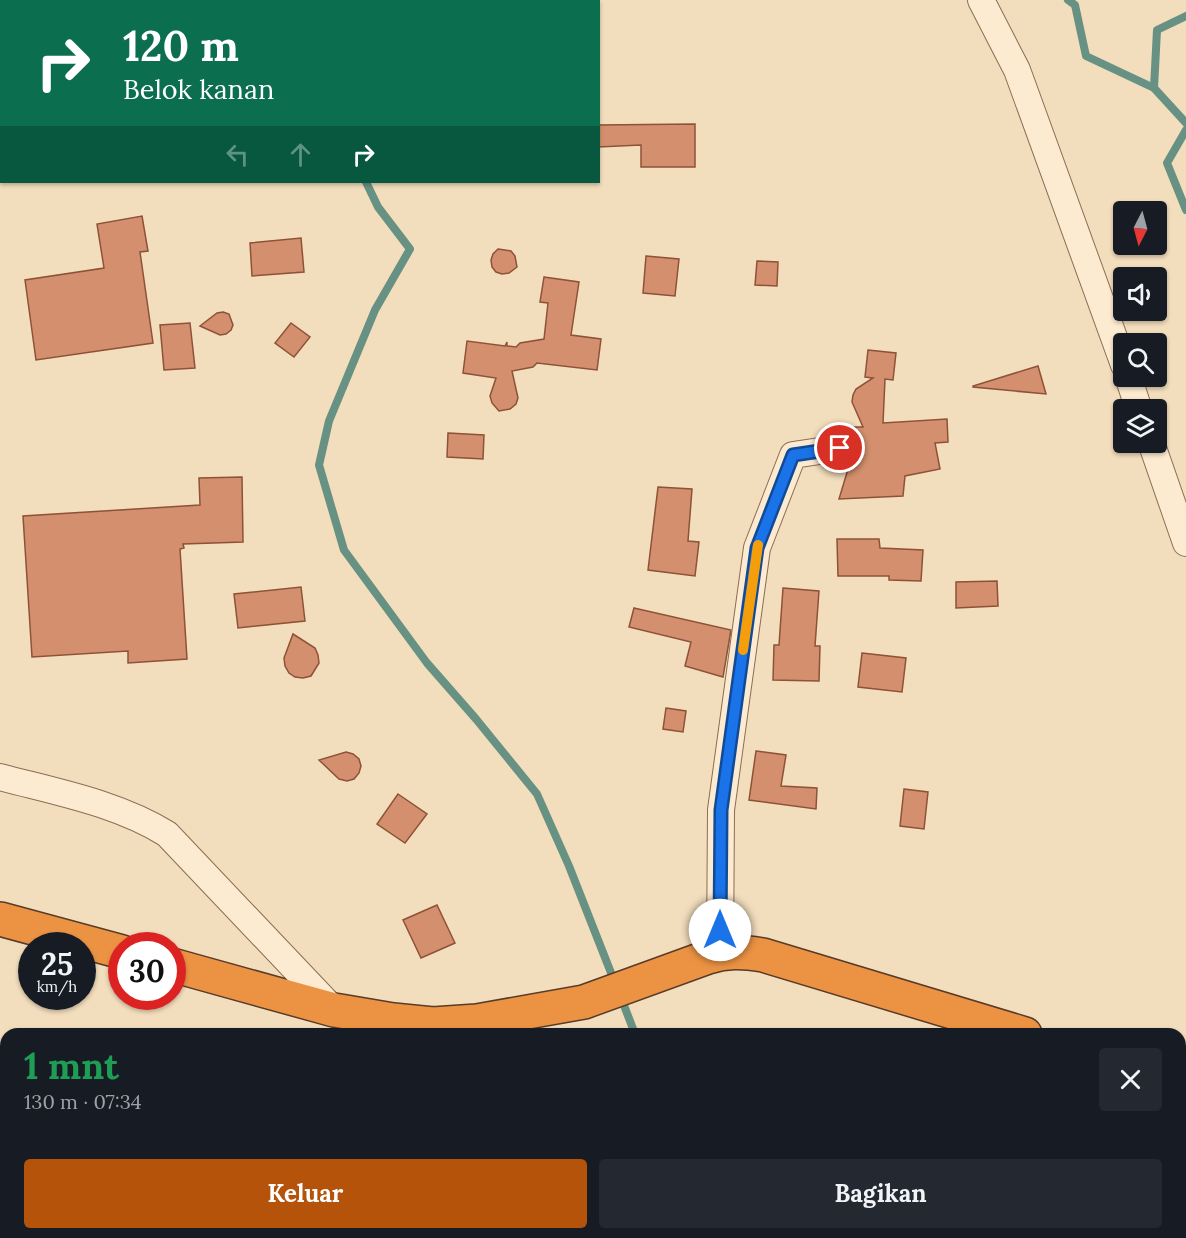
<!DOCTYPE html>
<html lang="id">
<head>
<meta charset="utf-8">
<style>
	body { margin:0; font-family:Lora,serif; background:#242831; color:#f1f3f6; height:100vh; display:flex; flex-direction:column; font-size:22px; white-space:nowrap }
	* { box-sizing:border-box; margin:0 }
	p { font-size:20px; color:#9ea1a6 }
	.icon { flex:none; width:33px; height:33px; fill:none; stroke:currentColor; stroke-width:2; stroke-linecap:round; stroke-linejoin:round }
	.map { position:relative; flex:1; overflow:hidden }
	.drawer { position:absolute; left:0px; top:1028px; width:1186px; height:212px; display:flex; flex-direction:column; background:#171b24; border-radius:18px 18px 0 0; box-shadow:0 2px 4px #0004 }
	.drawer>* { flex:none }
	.top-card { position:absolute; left:0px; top:0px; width:600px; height:183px; box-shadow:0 2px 4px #0004; background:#0b6e4f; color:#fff; overflow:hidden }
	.needle { width:39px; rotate:186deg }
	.buttons { position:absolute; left:1113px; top:201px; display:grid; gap:12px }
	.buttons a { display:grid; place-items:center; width:54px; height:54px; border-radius:6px; background:#171b24; box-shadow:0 2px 4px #0004; font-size:30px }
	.speed { position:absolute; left:18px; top:932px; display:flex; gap:12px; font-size:30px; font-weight:700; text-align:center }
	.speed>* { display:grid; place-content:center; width:78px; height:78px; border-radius:50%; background:#171b24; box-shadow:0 2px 4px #0004; line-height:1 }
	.speed small { font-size:15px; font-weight:400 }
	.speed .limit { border:9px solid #d22; background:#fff; color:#111 }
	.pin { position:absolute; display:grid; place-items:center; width:51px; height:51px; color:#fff; margin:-26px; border:3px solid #fff; border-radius:50%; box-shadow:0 2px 6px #0007 }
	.me { position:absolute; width:66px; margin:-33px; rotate:0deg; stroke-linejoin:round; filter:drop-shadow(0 0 4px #0008) }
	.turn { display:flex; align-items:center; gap:21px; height:126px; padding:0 24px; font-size:27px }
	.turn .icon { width:78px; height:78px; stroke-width:2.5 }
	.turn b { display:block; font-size:42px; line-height:51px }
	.lanes { display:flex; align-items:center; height:57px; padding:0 24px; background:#0003; justify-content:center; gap:30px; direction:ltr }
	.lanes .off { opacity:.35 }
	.round { display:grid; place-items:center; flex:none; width:63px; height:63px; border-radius:6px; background:#242831 }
	.head { display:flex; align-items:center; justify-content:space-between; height:102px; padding:0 24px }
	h1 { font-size:36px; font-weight:700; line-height:45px; color:#1e9e55 }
	.button { display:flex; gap:12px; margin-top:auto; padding:12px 24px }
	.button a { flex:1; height:69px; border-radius:6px; background:#b45309; color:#fff; font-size:24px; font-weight:700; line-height:69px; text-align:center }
	.button a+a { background:#242831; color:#f1f3f6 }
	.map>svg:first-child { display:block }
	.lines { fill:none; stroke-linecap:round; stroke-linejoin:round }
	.stream { stroke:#679183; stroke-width:8 }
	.building { fill:#d4906e; stroke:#8d5237; stroke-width:1.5 }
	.street-casing { stroke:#8c6d54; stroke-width:28 }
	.highway-casing { stroke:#583b29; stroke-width:36 }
	.path { stroke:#8c6d54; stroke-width:4; stroke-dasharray:4.5 3; stroke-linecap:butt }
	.street { stroke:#fcebd0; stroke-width:26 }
	.highway { stroke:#ec9343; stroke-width:33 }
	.route-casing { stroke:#114b97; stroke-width:15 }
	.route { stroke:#1a73e8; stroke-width:10 }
	.slow { stroke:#f59e0b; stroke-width:10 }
</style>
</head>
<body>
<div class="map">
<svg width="1186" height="1238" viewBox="0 0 1186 1238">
	<rect width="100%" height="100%" fill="#f2ddbc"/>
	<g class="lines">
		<g class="stream">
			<path d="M1068 0 1075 5 1086 56 1154 88"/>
			<path d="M305 2 306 0"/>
			<path d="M1186 16 1157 30 1154 88 1186 123"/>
			<path d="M1186 130 1167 163 1186 210"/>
			<path d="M366 182 378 207 410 249 375 310 329 421 319 465 344 550 427 663 476 719 537 794 569 866 615 983"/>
			<path d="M620 995 635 1034"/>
			<path d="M650 1238 651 1233"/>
		</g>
	</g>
	<g class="building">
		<path d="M695 124V167H641V145L598 147V125Z"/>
		<path d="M142 216 148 251 140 252 153 343 36 360 25 280 104 268 97 224Z"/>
		<path d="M301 238 304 272 252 276 250 243Z"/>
		<path d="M498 249 511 251 515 256 517 267 509 273 502 274 496 272 492 267 491 260 493 254Z"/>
		<path d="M646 256 679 259 675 296 643 293Z"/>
		<path d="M757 261 778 262 777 286 755 285Z"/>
		<path d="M544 277 579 282 571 335 601 339 597 370 537 363 533 367 512 371 518 398 516 404 510 409 499 411 492 403 490 396 496 378 463 373 467 341 505 346 507 342V346L516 347 520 343 544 339 548 303 540 302Z"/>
		<path d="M223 312 229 314 233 325 231 330 226 334 220 335 200 326 217 313Z"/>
		<path d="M190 323 195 368 164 370 160 325Z"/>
		<path d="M291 323 310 337 294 357 275 343Z"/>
		<path d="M868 350 896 353 893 380 885 379 883 423 947 419 948 442 935 443 940 469 905 476 903 496 839 499 855 446 851 438 844 434V427H863L852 402 853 395 856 389 873 378 865 377Z"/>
		<path d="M1038 366 1046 394 973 387V386Z"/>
		<path d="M448 433 484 435 483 459 447 457Z"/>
		<path d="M242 477 243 542 183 544 184 548 180 549 187 659 128 663V651L32 657 23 516 200 505 199 478Z"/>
		<path d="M658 487 692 489 688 541 699 542 695 576 648 570Z"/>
		<path d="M837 539H879L880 548 923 550 921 581 889 580V576H838Z"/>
		<path d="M997 581 998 606 956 608V582Z"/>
		<path d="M301 587 305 621 238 628 234 594Z"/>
		<path d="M783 588 819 591 815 646H820L819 681 773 680 774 645H779Z"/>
		<path d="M634 608 731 630 723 677 685 666 691 642 629 627Z"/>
		<path d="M293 634 315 648 318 655 319 663 311 676 303 678 295 677 289 673 285 666 284 658Z"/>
		<path d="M862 653 906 658 902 692 858 687Z"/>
		<path d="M666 708 686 711 683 732 663 729Z"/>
		<path d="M756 751 786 755 781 786 817 788 816 809 749 800Z"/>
		<path d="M346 752 353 754 359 759 361 766 359 773 354 779 347 781 339 779 319 760Z"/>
		<path d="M904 789 928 792 924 829 900 826Z"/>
		<path d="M398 794 427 814 405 843 377 824Z"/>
		<path d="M437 905 455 943 421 958 403 920Z"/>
	</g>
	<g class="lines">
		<g class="street-casing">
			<g id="street">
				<path d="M981 0 1017 70 1124 365"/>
				<path d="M1128 376 1139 410"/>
				<path d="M1151 442 1186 543"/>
				<path d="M0 777C56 792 117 803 167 834L334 1010"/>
				<path d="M720 953 721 810 757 548 793 455 840 448"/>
			</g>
		</g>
		<g class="highway-casing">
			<g id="highway">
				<path d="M0 919 122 952"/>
				<path d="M172 965 334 1010 393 1020 433 1024 477 1021 584 1002 708 957C727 951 743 952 763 955L1025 1034"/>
				<path d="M1180 1080 1186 1081"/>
			</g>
		</g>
		<path class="path" d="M807 1238 808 1233"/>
		<use href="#street" class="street"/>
		<use href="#highway" class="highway"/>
	</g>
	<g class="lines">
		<g class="route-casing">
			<path id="route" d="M720 930 721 810 757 548 793 455 840 448"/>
		</g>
		<use href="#route" class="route"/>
		<path class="slow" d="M743 650 758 545"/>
	</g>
</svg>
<div class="buttons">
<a><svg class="needle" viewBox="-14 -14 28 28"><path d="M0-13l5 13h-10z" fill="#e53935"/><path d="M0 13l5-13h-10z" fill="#9ea1a6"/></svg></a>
<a><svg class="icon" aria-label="sound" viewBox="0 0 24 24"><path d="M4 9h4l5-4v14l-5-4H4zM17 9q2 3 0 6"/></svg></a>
<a><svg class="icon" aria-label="search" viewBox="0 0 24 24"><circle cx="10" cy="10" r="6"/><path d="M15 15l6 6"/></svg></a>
<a><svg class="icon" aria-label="layers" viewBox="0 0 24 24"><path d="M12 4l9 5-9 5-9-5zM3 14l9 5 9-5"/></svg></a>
</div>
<div class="speed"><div>25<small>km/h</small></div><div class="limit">30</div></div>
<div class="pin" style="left:840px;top:448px;background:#d93025"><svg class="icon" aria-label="arrive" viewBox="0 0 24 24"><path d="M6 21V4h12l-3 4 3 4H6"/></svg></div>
<svg class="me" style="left:720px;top:930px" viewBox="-20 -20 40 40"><circle r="19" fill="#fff"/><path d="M0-13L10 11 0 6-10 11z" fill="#1a73e8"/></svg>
<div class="top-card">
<div class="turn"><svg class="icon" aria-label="right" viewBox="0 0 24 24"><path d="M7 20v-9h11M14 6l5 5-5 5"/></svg><div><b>120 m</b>Belok kanan</div></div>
<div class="lanes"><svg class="icon off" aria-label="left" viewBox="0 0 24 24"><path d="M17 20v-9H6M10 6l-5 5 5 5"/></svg><svg class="icon off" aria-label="ahead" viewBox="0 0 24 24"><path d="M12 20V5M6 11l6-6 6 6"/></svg><svg class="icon" aria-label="right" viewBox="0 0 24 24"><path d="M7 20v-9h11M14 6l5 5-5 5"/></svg></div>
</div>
<section class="drawer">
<div class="head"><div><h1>1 mnt</h1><p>130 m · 07:34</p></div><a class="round"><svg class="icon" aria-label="close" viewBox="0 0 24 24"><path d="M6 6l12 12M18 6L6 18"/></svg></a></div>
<div class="button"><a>Keluar</a><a>Bagikan</a></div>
</section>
</div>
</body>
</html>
